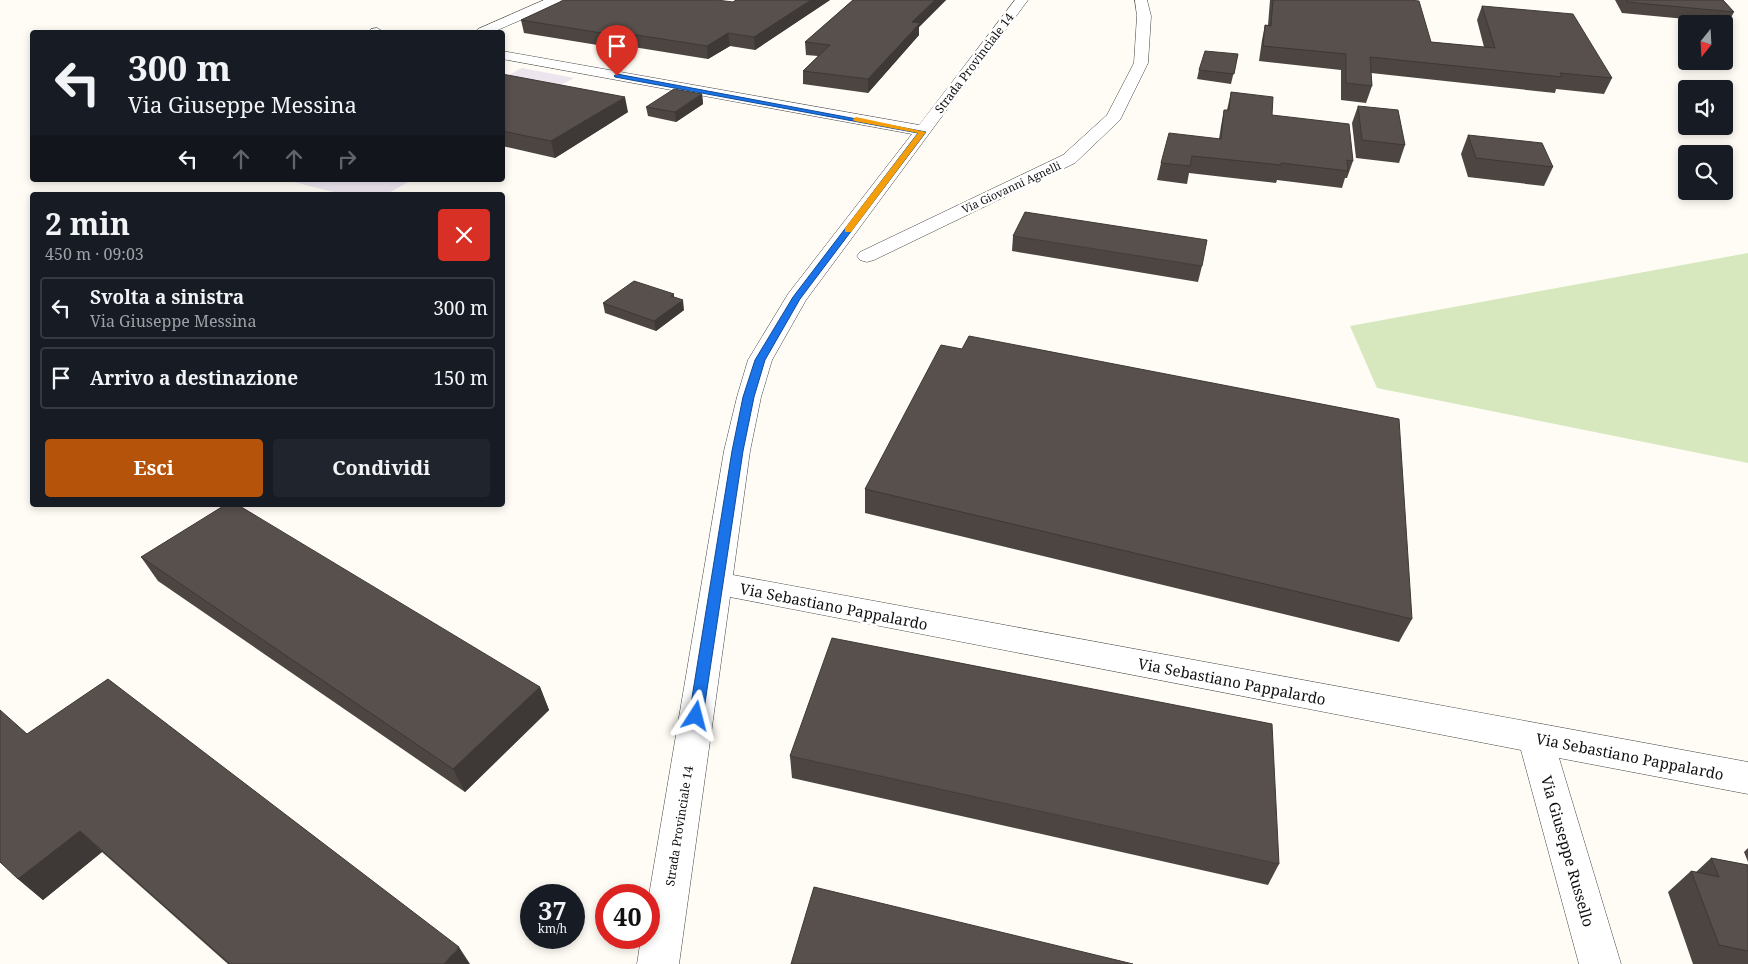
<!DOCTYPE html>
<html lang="it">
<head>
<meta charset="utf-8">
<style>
	body { margin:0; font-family:"Noto Serif",serif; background:#20242c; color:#f1f3f6; height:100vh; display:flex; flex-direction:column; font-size:19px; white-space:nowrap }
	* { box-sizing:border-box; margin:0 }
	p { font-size:16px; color:#9ea1a6 }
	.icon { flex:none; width:28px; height:28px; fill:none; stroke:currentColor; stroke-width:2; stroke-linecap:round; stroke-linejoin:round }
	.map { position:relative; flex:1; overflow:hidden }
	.details { position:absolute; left:30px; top:192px; width:475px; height:315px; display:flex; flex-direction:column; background:#171b24; border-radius:5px; box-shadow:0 2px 8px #0003 }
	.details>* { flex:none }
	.top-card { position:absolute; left:30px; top:30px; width:475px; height:152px; border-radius:5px; box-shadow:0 2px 8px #0003; background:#171b24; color:#f1f3f6; overflow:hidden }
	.needle { width:32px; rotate:198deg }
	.fabs { position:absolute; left:1678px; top:15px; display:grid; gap:10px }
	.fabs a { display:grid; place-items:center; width:55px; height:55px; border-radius:5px; background:#171b24; box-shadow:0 2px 8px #0003; font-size:25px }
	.speed { position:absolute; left:520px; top:884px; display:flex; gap:10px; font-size:25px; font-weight:700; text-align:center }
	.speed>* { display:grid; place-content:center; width:65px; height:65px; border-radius:50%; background:#171b24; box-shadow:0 2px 8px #0003; line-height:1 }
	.speed small { font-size:12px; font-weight:400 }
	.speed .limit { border:8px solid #d22; background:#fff; color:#111 }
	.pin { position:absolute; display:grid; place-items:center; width:42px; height:42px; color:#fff; margin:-51px -21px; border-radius:50% 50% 50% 0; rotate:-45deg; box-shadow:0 0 5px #0007 }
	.pin .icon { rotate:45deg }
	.me { position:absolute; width:55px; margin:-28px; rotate:9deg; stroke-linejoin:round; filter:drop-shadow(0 0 4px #0008) }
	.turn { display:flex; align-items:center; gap:18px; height:105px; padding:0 15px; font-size:22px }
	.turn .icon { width:65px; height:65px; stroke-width:2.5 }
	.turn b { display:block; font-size:35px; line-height:42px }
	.lanes { display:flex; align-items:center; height:48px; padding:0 15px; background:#0003; justify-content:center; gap:25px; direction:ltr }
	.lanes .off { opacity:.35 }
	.round { display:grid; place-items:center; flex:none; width:52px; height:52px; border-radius:5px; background:#20242c }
	.summary { display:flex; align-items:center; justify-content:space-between; height:85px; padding:0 15px }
	h1 { font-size:30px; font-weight:700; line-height:38px }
	.action { display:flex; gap:10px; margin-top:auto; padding:10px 15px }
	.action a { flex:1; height:58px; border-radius:5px; background:#b45309; color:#fff; font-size:20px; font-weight:700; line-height:58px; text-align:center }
	.action a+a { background:#20242c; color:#f1f3f6 }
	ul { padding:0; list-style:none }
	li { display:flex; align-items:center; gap:15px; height:62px; margin:0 10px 8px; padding:0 5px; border:2px solid #363941; border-radius:5px }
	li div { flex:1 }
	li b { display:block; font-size:19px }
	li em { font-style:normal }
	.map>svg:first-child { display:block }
	.industrial { fill:#ece5ee }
	.green { fill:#d7e8be }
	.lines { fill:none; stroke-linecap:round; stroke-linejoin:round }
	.minor-casing { stroke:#434343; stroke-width:1 }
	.minor { fill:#fff; fill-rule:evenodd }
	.wall { fill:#4c4542 }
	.shaded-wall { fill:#3e3836 }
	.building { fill:#58504d; stroke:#3e3836 }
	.route { fill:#1a73e8; stroke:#114b97 }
	.slow { fill:#f59e0b }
	.labels { text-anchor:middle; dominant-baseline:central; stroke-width:5; stroke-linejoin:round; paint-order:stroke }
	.far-street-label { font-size:11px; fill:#101010; stroke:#fff }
	.street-label { font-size:12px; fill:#101010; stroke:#fff }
	.near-street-label { font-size:15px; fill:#101010; stroke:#fff }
</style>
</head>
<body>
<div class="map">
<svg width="1748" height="964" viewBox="0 0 1748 964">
	<rect width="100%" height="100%" fill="#fefcf4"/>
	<g class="industrial">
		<path d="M522 68 574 78 542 95 503 78Z"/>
		<path d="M299 180H412L385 195H345L294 182Z"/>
	</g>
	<path class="green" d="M1748 253V463L1377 388 1350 326Z"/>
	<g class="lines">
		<g class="minor-casing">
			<g id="minor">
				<path d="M544 0H561L560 3 493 32H476L478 29Z"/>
				<path d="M1015 0H1028L806 300 772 360 761 397 750 451 733 575 1748 762V794L1559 758 1621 964H1579L1521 750 730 597 679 964H637L641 938H649V895L724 451 737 397 748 360 788 294 912 134 502 59V51L919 125Z"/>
				<path d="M1135 0H1147L1151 16 1148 63 1120 120 1075 163 874 260 867 262 860 260 857 256 860 252 1063 155 1107 115 1134 63 1137 16Z"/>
				<path d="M377 28 384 32H369L371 29Z"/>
			</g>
		</g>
		<use href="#minor" class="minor"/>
	</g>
	<g class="wall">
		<path d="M736 0H830L755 50 730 46 708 59 627 46 622 49 524 33 521 20 733 2Z"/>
		<path d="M853 0H946L919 27V35L868 93 803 84V71L818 56 806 55 805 42Z"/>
		<path d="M1270 0H1409L1431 42 1484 47 1477 20 1482 6 1612 78 1604 94 1556 89 1555 93 1371 73 1372 86 1366 103 1341 100V70L1259 61 1262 40 1265 25H1268Z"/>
		<path d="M1615 0H1723L1734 12 1728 23 1622 13Z"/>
		<path d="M1238 54 1231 84 1197 79 1199 70Z"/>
		<path d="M502 74 628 112 555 158 502 146Z"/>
		<path d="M1231 92 1353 161 1347 178H1345L1342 188 1277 180 1276 183 1189 173 1187 184 1157 180 1161 163 1219 139 1221 126 1224 110H1227Z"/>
		<path d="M702 94 703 104 676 122 648 116 646 107Z"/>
		<path d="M1358 106 1405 145 1399 163 1356 158 1352 123Z"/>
		<path d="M1468 135 1553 167 1544 186 1468 177 1461 154Z"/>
		<path d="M1013 236 1202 266 1198 282 1012 251Z"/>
		<path d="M674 294V297L684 310 656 331 605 313 603 303Z"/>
		<path d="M962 349 1412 619 1399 642 865 513V489Z"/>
		<path d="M141 557 540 687 549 710 465 792 158 581Z"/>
		<path d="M27 734 470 964H228L102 852 43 900 18 879Z"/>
		<path d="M790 756 1279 864 1268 885 792 778Z"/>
		<path d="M1748 848V862L1744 852Z"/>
		<path d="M1711 858 1748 865V964H1693L1668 892 1691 871 1696 872Z"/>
	</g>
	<g class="shaded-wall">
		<path d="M811 0H830L755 50 754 37Z"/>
		<path d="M935 0H946L919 27V35L868 93V79L912 22Z"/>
		<path d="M624 33 627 46 622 49 620 36Z"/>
		<path d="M728 33 730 46 708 59 707 46Z"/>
		<path d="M702 94 703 104 676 122 675 112Z"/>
		<path d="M625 97 628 112 555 158 551 141Z"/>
		<path d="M683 300 684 310 656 331 654 321Z"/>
		<path d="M540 687 549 710 465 792 453 769Z"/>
		<path d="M80 831 102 852 43 900 18 879Z"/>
		<path d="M459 947 470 964H444Z"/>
	</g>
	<g class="building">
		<path d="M564 0H717L733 2 736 0H811L754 37 728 33 707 46 624 33 620 36 521 20Z"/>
		<path d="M853 0H935L912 22 920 23 868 79 803 71 830 45 805 42Z"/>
		<path d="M1273 0H1409L1419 1 1431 42 1495 48 1482 6 1573 14 1612 78 1560 73 1562 77 1370 57 1372 86 1346 83V54L1263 46 1265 25 1271 26Z"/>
		<path d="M1626 0H1723L1734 12 1627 2Z"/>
		<path d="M1205 51 1238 54 1234 74 1199 70Z"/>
		<path d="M502 74 625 97 551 141 502 131Z"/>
		<path d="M674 89 702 94 675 112 646 107Z"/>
		<path d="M1231 92 1273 97 1272 115 1349 124 1353 161 1347 160 1348 171 1281 163V165L1192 156 1190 166 1161 163 1169 133 1221 139 1224 110H1229Z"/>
		<path d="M1358 106 1398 110 1405 145 1362 140Z"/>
		<path d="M1468 135 1542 143 1553 167 1476 158Z"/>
		<path d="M1025 212 1207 240 1202 266 1013 236Z"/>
		<path d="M634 281 674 294 671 296 683 300 654 321 603 303Z"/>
		<path d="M969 336 1399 419 1412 619 865 489 941 345 962 349Z"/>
		<path d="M225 505H238L540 687 453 769 141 557Z"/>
		<path d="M832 638 1272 724 1279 864 790 756Z"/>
		<path d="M108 679 459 947 444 964H230L80 831 18 879 0 862V710L27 734Z"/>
		<path d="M1711 858 1748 865V951L1719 945 1691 871 1719 877Z"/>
		<path d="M814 887 1133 964H791Z"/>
	</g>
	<path class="route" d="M617 74 926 132 800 299 765 360 754 397 743 451 703 716 701 721 696 723 691 721 689 716 732 451 743 397 755 360 793 297 918 133 615 77 614 76Z"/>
	<path class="slow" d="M856 117 926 132 851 232H845V228L918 133 854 121 853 119Z"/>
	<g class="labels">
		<g class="far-street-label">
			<text transform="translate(1011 187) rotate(-25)">Via Giovanni Agnelli</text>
		</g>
		<g class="street-label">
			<text transform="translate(974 63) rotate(-53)">Strada Provinciale 14</text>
			<text transform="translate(679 826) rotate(-81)">Strada Provinciale 14</text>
		</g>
		<g class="near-street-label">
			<text transform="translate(834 606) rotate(11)">Via Sebastiano Pappalardo</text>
			<text transform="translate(1232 681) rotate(11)">Via Sebastiano Pappalardo</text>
			<text transform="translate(1630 756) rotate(11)">Via Sebastiano Pappalardo</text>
			<text transform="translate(1568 851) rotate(74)">Via Giuseppe Russello</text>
		</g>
	</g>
</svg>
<div class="fabs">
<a><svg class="needle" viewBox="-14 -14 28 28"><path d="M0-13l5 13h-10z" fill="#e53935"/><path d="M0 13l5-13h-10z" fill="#9ea1a6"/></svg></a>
<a><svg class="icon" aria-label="sound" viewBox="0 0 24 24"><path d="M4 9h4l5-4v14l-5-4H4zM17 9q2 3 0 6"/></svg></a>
<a><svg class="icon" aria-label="search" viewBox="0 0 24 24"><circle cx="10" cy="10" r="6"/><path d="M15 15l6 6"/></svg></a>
</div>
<div class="speed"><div>37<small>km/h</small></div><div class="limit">40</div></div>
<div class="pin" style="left:617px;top:76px;background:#d93025"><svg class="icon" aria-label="arrive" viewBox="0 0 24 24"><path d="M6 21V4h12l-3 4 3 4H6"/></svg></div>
<svg class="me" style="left:696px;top:716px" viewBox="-20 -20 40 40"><path d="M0-17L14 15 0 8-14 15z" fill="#1a73e8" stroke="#fff" stroke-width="4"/></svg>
<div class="top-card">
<div class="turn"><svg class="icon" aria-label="left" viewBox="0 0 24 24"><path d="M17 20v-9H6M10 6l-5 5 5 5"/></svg><div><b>300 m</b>Via Giuseppe Messina</div></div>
<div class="lanes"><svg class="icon" aria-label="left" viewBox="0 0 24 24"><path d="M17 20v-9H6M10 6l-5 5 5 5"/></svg><svg class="icon off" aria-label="ahead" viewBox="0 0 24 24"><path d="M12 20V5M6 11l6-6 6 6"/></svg><svg class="icon off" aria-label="ahead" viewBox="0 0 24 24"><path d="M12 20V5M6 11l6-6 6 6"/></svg><svg class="icon off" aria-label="right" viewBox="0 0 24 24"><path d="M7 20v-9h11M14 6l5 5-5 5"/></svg></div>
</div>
<section class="details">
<div class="summary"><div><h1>2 min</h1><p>450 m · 09:03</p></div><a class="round" style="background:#d93025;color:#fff"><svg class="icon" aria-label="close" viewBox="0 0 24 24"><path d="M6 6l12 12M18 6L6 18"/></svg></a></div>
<ul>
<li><svg class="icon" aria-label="left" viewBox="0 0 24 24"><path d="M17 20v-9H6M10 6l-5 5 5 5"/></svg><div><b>Svolta a sinistra</b><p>Via Giuseppe Messina</p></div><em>300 m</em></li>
<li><svg class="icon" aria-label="arrive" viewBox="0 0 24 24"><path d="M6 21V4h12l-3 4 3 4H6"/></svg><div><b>Arrivo a destinazione</b></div><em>150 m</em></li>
</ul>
<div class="action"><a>Esci</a><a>Condividi</a></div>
</section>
</div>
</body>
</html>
